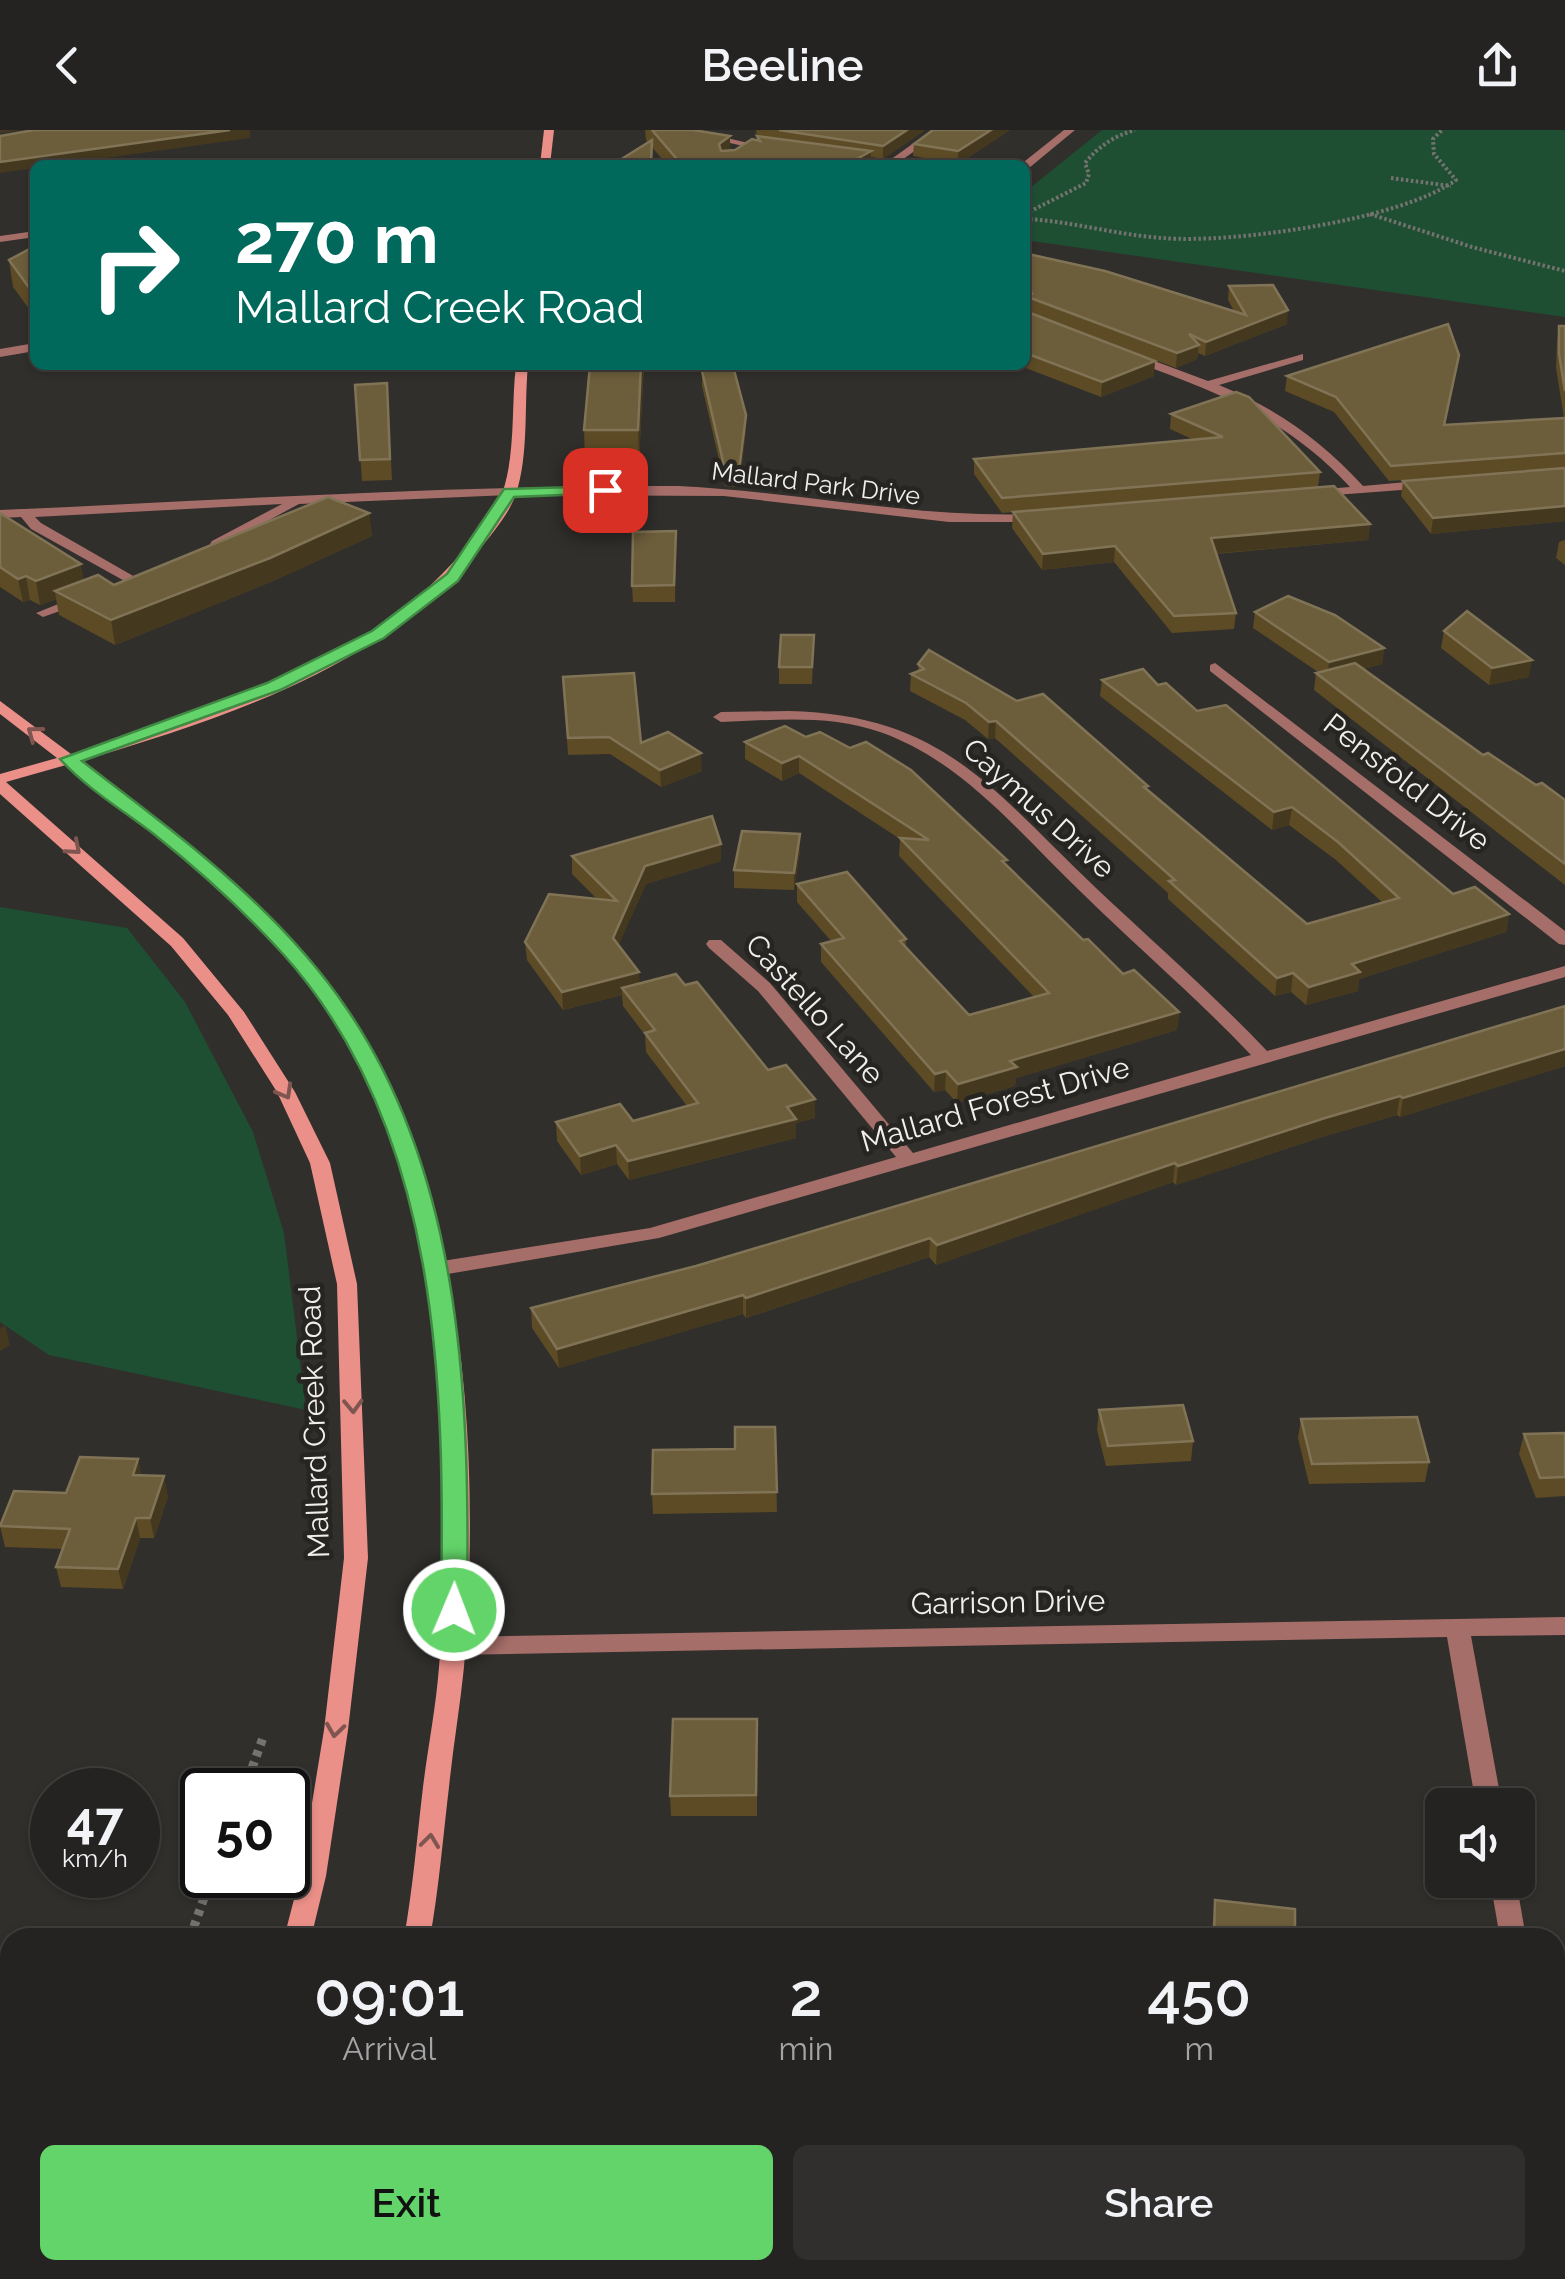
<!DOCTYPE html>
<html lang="en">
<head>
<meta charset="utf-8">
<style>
	body { margin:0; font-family:Raleway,sans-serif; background:#302f2e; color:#f1f3f6; height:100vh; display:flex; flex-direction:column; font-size:38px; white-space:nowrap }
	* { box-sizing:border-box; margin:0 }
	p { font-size:32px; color:#a3a4a5 }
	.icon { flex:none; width:55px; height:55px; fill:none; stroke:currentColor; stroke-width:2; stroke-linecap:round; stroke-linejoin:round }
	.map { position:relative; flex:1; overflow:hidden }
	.sheet { position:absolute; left:0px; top:1798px; width:1565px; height:352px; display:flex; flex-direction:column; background:#242321; border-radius:30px 30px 0 0; box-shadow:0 2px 8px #0004,0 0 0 2px #41403f }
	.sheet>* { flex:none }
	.hud { position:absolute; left:30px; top:30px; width:1000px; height:210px; border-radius:15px; box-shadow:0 2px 8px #0004,0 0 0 2px #41403f; background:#00695c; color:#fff; overflow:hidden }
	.tools { position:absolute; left:1425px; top:1658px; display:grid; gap:20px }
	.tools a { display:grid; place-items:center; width:110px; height:110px; border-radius:15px; background:#242321; box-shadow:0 2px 8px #0004,0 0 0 2px #41403f; font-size:50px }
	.speed { position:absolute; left:30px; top:1638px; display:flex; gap:20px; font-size:50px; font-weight:700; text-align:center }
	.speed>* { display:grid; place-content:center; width:130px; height:130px; border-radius:50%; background:#242321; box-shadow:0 2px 8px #0004,0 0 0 2px #41403f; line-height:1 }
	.speed small { font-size:25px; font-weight:400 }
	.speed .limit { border:5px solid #111; border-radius:15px; background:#fff; color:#111 }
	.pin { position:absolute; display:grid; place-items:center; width:85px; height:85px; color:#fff; margin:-42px; border-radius:20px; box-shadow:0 5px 15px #0006 }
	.me { position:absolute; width:110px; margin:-55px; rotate:1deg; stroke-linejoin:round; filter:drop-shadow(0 0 8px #0008) }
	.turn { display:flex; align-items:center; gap:35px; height:210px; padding:0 40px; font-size:45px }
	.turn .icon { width:130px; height:130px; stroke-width:2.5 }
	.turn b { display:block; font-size:70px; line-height:85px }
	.eta { display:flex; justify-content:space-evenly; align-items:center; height:170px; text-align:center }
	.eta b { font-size:60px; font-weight:600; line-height:70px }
	.button { display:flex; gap:20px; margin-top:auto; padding:20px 40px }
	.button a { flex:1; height:115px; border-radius:15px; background:#63d469; color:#111; font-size:40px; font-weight:600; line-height:115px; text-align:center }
	.button a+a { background:#302f2e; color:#f1f3f6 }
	header { display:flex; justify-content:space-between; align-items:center; height:130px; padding:0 40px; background:#242321; font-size:45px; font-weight:600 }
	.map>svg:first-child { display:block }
	.green { fill:#1f4f33 }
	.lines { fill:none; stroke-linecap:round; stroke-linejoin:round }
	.path-far1 { stroke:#747370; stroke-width:4; stroke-dasharray:2.5 2.5; stroke-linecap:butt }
	.path { stroke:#747370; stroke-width:9; stroke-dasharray:6 6; stroke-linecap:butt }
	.service { fill:#a66e69; fill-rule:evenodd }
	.minor { fill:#a66e69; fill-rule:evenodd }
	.secondary { fill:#ea9089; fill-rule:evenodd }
	.wall { fill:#5c4b25 }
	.shaded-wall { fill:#44391f }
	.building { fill:#6c5d3b; stroke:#817456; stroke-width:2.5 }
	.oneway { stroke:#7f5550 }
	.route { fill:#63d469; stroke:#408a44; stroke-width:2.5 }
	.labels { text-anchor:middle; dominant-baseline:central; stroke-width:9; stroke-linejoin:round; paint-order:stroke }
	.far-street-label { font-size:25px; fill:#f0efed; stroke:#272522 }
	.street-label { font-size:30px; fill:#f0efed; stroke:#272522 }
</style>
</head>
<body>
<header><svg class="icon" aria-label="back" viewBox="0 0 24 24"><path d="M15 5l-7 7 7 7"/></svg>Beeline<svg class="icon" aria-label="share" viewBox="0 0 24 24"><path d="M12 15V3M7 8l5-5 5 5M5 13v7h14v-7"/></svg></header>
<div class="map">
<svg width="1565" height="2149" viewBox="0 0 1565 2149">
	<rect width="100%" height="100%" fill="#302f2c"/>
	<g class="green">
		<path d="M1102 0H1565V187L1025 110V62Z"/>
		<path d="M0 777 127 798 185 872 253 1002 284 1103 306 1280 49 1225 0 1192Z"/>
	</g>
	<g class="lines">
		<g class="path-far1">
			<path d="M1391 48 1451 56"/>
			<path d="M1025 84 1086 53 1089 44 1085 33C1099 16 1114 6 1135 0"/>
			<path d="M1370 84 1472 117 1565 141"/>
			<path d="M1025 89C1072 91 1116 105 1163 108 1232 114 1401 90 1456 50L1434 24 1433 9 1442 0"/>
		</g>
		<g class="path">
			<path d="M244 1660 264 1605"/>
			<path d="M190 1808 212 1745"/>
			<path d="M68 2149 72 2140"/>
		</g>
		<g class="service">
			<path d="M35 101V107L0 112V106Z"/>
			<path d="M35 213V221L0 227V219Z"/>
		</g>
		<g class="minor">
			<path d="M673 0H693L774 19 769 22Z"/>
			<path d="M932 0H944L895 35H883Z"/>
			<path d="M1064 0H1075L1029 38 1020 35Z"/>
			<path d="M1133 223 1208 251 1303 224V230L1219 255C1276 278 1322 311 1363 356L1428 350 1435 354 1428 358 1308 367V361L1313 360 1350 357C1286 287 1215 261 1129 230L1127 227Z"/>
			<path d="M679 356C800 362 918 389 1040 384L1047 388 1040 392H949L724 366 509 365 299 374 217 418 210 414 212 411 282 374 35 387 41 393 135 447 137 450 130 454 31 399 21 387 0 388V380C226 370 452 355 679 356Z"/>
			<path d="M83 464 88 465V471L43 487 36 483Z"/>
			<path d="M1215 533 1565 801V815L1559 814 1210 541V535Z"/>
			<path d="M789 581C945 585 992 660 1096 758 1153 812 1213 864 1267 921L1565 836V847L659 1108 436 1146 429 1144 426 1139 436 1132 650 1098 896 1027 758 861 709 818 706 814 709 810H721L770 853 913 1023 1251 925C1197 868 1137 817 1081 762 1019 703 963 631 880 602 830 584 773 590 721 592L713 587 721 582Z"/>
			<path d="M1565 1487V1505L1471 1506 1502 1675H1476L1447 1507 453 1525 444 1522 441 1516 444 1510 453 1507Z"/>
			<path d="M1490 1750H1516L1526 1808H1500Z"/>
			<path d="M1555 2029 1565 2033V2111L1555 2108Z"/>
		</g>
		<g class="secondary">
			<path d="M544 0H554L550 35H540Z"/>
			<path d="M516 235H528C524 276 529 324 516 364 509 384 492 404 478 421 380 539 224 588 81 631 175 703 279 778 345 878 467 1063 481 1322 464 1537 460 1577 453 1617 449 1657 443 1707 439 1758 430 1808H404C413 1758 417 1707 423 1657 428 1617 436 1577 439 1537 457 1337 448 1044 326 877 256 781 160 707 66 635L6 652 183 808 244 882 295 962 330 1033 357 1154 368 1428 348 1600 326 1746 311 1808H284L300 1746 324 1600 344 1428 337 1154 310 1033 277 962 228 885 171 816 0 664V644L57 628 0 584V571L71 624C210 582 368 535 464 420 478 403 495 385 502 364 516 324 511 276 516 235Z"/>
			<path d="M185 2140H215L211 2149H181Z"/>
			<path d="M321 2140H351L348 2149H318Z"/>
		</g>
	</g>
	<g class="wall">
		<path d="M645 0H693L730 6V21L735 20 757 10 756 0H925L883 29 871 27V35H667L646 10Z"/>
		<path d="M1010 0 958 34 913 26 914 14Z"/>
		<path d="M35 116V187L13 157 9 130Z"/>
		<path d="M1025 125 1234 181 1228 170 1229 156 1287 194 1205 226 1198 223 1197 229 1176 238 1027 181Z"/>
		<path d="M1025 181 1154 246 1101 267 1018 235H1025Z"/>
		<path d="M1565 193V391L1431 404 1401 366 1403 351 1452 347 1389 351 1334 282 1285 261 1287 246 1456 240 1445 295 1564 288 1556 238 1557 210 1559 196H1565Z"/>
		<path d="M590 235H644L639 330H585L584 300Z"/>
		<path d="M702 241 746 285V300L739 357 725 356 702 256Z"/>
		<path d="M387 253 392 350 362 351 355 255Z"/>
		<path d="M1171 284 1320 342 1318 357 1370 394 1368 410 1216 424 1236 483 1234 499 1172 503 1114 432 1042 440 1012 398 1013 382 1002 383 974 344V329L1194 310 1170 299Z"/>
		<path d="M0 383 84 450 114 455 369 383 372 406 273 451 115 515 59 485 56 469 40 475 30 470 23 472 0 457Z"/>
		<path d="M676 401 675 472H633L632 456Z"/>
		<path d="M1565 410V435L1556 428 1559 412Z"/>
		<path d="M1255 482 1384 518 1382 534 1364 539 1483 625 1565 670V755L1314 560 1316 543 1318 542 1253 498Z"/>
		<path d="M1444 501 1529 547 1489 555 1441 518Z"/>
		<path d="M814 505 812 554H779V537Z"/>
		<path d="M918 534 1148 660 1307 794 1382 772 1336 730 1289 695 1272 700 1100 566 1102 550 1158 555 1197 581 1453 764 1509 784 1506 802 1359 849 1358 861 1306 875 1291 862 1275 866 1168 769V763L995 608 988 609 965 590 910 561 911 544 918 541Z"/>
		<path d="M563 547 641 613 702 641 661 657 610 624 568 625Z"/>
		<path d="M785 596 1007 736 1083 810 1123 844 1179 882 1177 900 1016 948 1015 956 957 973 945 960 934 962 821 832V814L831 811 797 772V754L906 809V817L969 885 1034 867 899 726 900 709 799 643 782 651 745 629V612Z"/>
		<path d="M800 704V721L794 760 734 758V740Z"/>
		<path d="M721 714V731L646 754 618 815 639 853 685 855 768 940 815 969V988L796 993V1008L629 1050 617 1034 581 1045 557 1011 556 992 633 991 687 976 646 922 645 905 623 876 622 865 563 880 527 830 525 812 597 769 572 744V726Z"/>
		<path d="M1565 876V936L1400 987 1397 985 1322 1007 1176 1055 1173 1052 936 1135 929 1127 746 1188 743 1184 559 1238 532 1198 531 1178 696 1136Z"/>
		<path d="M1099 1280 1193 1311 1191 1331 1106 1336 1097 1300Z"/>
		<path d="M1301 1289 1429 1332 1425 1352 1309 1354 1298 1308Z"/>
		<path d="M775 1297 777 1382 653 1384 652 1364Z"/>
		<path d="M1565 1303V1366L1536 1368 1519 1324 1524 1304Z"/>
		<path d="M138 1329 141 1345 168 1366 154 1408H140L123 1459 61 1457 56 1437 63 1419 5 1417 0 1396Z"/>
		<path d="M757 1589V1686H671L670 1666Z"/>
		<path d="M1215 1770 1295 1808H1211Z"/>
	</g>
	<g class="shaded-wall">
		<path d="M0 0H22L0 3Z"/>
		<path d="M230 0H250V8L56 35H35V38L0 43V32Z"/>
		<path d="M907 0H925L883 29V16Z"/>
		<path d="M991 0H1010L958 34V21Z"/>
		<path d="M730 6V23L719 32V14Z"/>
		<path d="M871 21V35H846Z"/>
		<path d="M1033 163 1028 167V179L1025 180V166Z"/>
		<path d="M1288 180 1287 194 1205 226 1206 212Z"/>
		<path d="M1199 215 1197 229 1176 238 1177 223Z"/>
		<path d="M1155 231 1154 246 1101 267 1102 252Z"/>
		<path d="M641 235H644L639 330 638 300Z"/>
		<path d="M746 285V300L739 357V341Z"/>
		<path d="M1565 376V391L1431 404 1433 388Z"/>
		<path d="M369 383 372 406 273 451 115 515 111 490Z"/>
		<path d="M1370 394 1368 410 1210 424 1211 408Z"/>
		<path d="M1115 416 1114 432 1042 440 1043 424Z"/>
		<path d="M81 434 85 458 55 461 56 469 40 475 36 451Z"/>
		<path d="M26 446 30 470 23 472 18 449Z"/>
		<path d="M1384 518 1382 534 1327 549 1329 532Z"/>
		<path d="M1532 530 1529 547 1489 555 1492 538Z"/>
		<path d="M996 591 995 608 988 609 989 592Z"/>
		<path d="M701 623 702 641 661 657 660 640Z"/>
		<path d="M799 626V643L782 651V633Z"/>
		<path d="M1292 677 1289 695 1272 700 1274 682Z"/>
		<path d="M800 704V721L794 760V743Z"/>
		<path d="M721 714V731L646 754 614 826 613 808 645 736Z"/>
		<path d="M1509 784 1506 802 1359 849 1358 861 1306 875 1309 857 1352 834Z"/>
		<path d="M639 842 640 860 622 858V865L563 880 562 862Z"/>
		<path d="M1293 843 1291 862 1275 866 1277 848Z"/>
		<path d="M1179 882 1177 900 1016 948 1015 956 957 973 958 954 1010 931Z"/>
		<path d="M1565 919V936L1400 987 1403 968Z"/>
		<path d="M946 941 945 960 934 962 935 944Z"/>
		<path d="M1400 966 1397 985 1322 1007 1176 1055 1178 1036 1325 988Z"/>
		<path d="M815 969V988L796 993V1008L629 1050 628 1031Z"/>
		<path d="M616 1015 617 1034 581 1045 580 1026Z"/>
		<path d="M1175 1033 1173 1052 936 1135 937 1115Z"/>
		<path d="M930 1108 929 1127 746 1188V1168Z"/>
		<path d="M743 1165V1184L559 1238 557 1219Z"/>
		<path d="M5 1195 10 1215 0 1221V1199Z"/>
		<path d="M138 1329 142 1349 133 1345Z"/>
		<path d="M164 1346 168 1366 154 1408 150 1388Z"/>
		<path d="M136 1388 140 1408 123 1459 118 1439Z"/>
	</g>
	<g class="building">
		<path d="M34 0H230L0 32V6Z"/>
		<path d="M652 0H693L730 6 719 14 721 21 735 20 752 9 760 11 757 6 871 21 846 35H682Z"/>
		<path d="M779 0H907L883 16Z"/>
		<path d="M933 0H991L958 21 914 14Z"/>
		<path d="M652 10 651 35H612Z"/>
		<path d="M35 116V166L9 130Z"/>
		<path d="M1028 124 1105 141 1246 185 1229 156 1273 155 1288 180 1206 212 1189 204 1199 215 1177 223 1028 167 1033 163 1025 166V125Z"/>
		<path d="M1025 181 1155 231 1102 252 1025 223Z"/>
		<path d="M1448 194 1459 225 1444 295 1565 288V323L1391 336 1336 267 1287 246Z"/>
		<path d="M1559 196H1565V261L1559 224Z"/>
		<path d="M590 235H641L638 300H584Z"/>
		<path d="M734 240 746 285 739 341 725 340 702 241Z"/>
		<path d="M387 253 390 329 360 330 355 255Z"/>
		<path d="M1236 262 1249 267 1320 342 1002 368 974 329 1223 307 1171 284Z"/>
		<path d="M1565 338V376L1433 388 1403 351Z"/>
		<path d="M1334 356 1370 394 1211 408 1236 483 1174 486 1115 416 1043 424 1013 382Z"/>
		<path d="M328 367 369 383 270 428 111 490 55 461 98 445 114 455Z"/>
		<path d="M0 383 81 434 36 451 26 446 18 449 0 437Z"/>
		<path d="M676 401 674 455 632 456 633 402Z"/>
		<path d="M1288 466 1335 485 1384 518 1329 532 1255 482Z"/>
		<path d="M1467 481 1532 530 1492 538 1444 501Z"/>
		<path d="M781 505H814L812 537H779Z"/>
		<path d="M929 520 1017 571 1043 564 1148 656 1144 657 1307 794 1399 768 1338 712 1292 677 1274 682 1102 550 1143 539 1158 555 1166 553 1197 581 1226 575 1453 764 1475 757 1509 784 1352 834 1360 842 1309 857 1293 843 1277 848 1169 751 1175 750 996 591 989 592 966 573 911 544 924 539 918 534Z"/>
		<path d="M1355 533 1483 625 1488 623 1536 655 1542 653 1565 670V734L1316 543Z"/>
		<path d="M634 543 641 613 668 602 701 623 660 640 609 607 568 608 563 547Z"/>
		<path d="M785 596 806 607 820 602 850 618 866 612 911 640 1007 730 1002 731 1083 810 1088 809 1123 844 1134 840 1179 882 1010 931 1017 937 958 954 946 941 935 944 821 814 844 808 797 754 847 742 906 809 900 811 969 885 1049 863 900 708 929 710 799 626 782 633 745 612Z"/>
		<path d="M712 686 721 714 645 736 613 808 639 842 562 862 525 812 549 764 617 771 572 726Z"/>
		<path d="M742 701 800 704 794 743 734 740Z"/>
		<path d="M676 844 685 855 697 852 768 940 786 935 815 969 787 977 796 989 628 1031 616 1015 580 1026 556 992 620 974 633 991 698 973 645 903 655 900 622 858Z"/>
		<path d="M1565 876V919L1403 968 1400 966 1325 988 1178 1036 1175 1033 937 1115 930 1108 746 1168 743 1165 557 1219 531 1178 696 1136Z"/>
		<path d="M1183 1275 1193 1311 1108 1316 1099 1280Z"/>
		<path d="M1417 1287 1429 1332 1312 1334 1301 1289Z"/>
		<path d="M735 1297H775L777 1362 652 1364 653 1320 735 1319Z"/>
		<path d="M1565 1303V1347L1540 1348 1524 1304Z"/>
		<path d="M80 1327 138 1329 133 1345 164 1346 150 1388H136L118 1439 56 1437 70 1399 0 1396 14 1361 66 1363Z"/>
		<path d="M673 1589H757L756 1665 670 1666Z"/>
		<path d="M1215 1770 1295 1779V1808H1214Z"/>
	</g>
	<defs><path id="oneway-chevron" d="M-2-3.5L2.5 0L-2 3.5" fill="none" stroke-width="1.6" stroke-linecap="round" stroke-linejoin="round" transform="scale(2.5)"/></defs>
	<g class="oneway">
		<use href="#oneway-chevron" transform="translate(34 603) rotate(-143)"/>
		<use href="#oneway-chevron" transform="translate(74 718) rotate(41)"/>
		<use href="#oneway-chevron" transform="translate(285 962) rotate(61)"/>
		<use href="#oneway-chevron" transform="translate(353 1276) rotate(88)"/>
		<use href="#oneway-chevron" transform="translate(335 1600) rotate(98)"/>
		<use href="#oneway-chevron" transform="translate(430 1711) rotate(-83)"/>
	</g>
	<path class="route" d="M605 356 610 357V363L514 367 458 451 384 508 280 560 82 631C177 704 279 778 347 879 465 1052 470 1278 467 1480L464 1487H444L441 1480C445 1256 441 1000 283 824 244 781 200 741 155 705 124 681 86 658 60 629L267 553 372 501 447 444 504 359Z"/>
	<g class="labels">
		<g class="far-street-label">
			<text transform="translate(816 353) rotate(7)">Mallard Park Drive</text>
		</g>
		<g class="street-label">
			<text transform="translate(1407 652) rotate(38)">Pensfold Drive</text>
			<text transform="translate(1039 678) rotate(42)">Caymus Drive</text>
			<text transform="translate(815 879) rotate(48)">Castello Lane</text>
			<text transform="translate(995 974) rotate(-16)">Mallard Forest Drive</text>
			<text transform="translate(314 1292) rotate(-92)">Mallard Creek Road</text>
			<text transform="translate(1008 1472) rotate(-1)">Garrison Drive</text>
		</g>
	</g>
</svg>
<div class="tools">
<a><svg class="icon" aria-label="sound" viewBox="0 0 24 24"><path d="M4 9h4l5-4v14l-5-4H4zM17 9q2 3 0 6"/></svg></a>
</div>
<div class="speed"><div>47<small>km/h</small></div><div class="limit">50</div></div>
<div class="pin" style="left:605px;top:360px;background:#d93025"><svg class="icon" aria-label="arrive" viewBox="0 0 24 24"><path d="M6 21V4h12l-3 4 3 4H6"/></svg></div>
<svg class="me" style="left:454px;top:1480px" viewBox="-20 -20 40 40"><circle r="17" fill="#63d469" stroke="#fff" stroke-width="3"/><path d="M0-11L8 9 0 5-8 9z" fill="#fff"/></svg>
<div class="hud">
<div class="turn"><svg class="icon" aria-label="right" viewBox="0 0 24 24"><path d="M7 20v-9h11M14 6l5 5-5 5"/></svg><div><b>270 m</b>Mallard Creek Road</div></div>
</div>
<section class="sheet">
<div class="eta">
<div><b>09:01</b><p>Arrival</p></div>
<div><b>2</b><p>min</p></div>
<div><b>450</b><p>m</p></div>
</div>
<div class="button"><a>Exit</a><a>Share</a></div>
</section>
</div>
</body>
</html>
